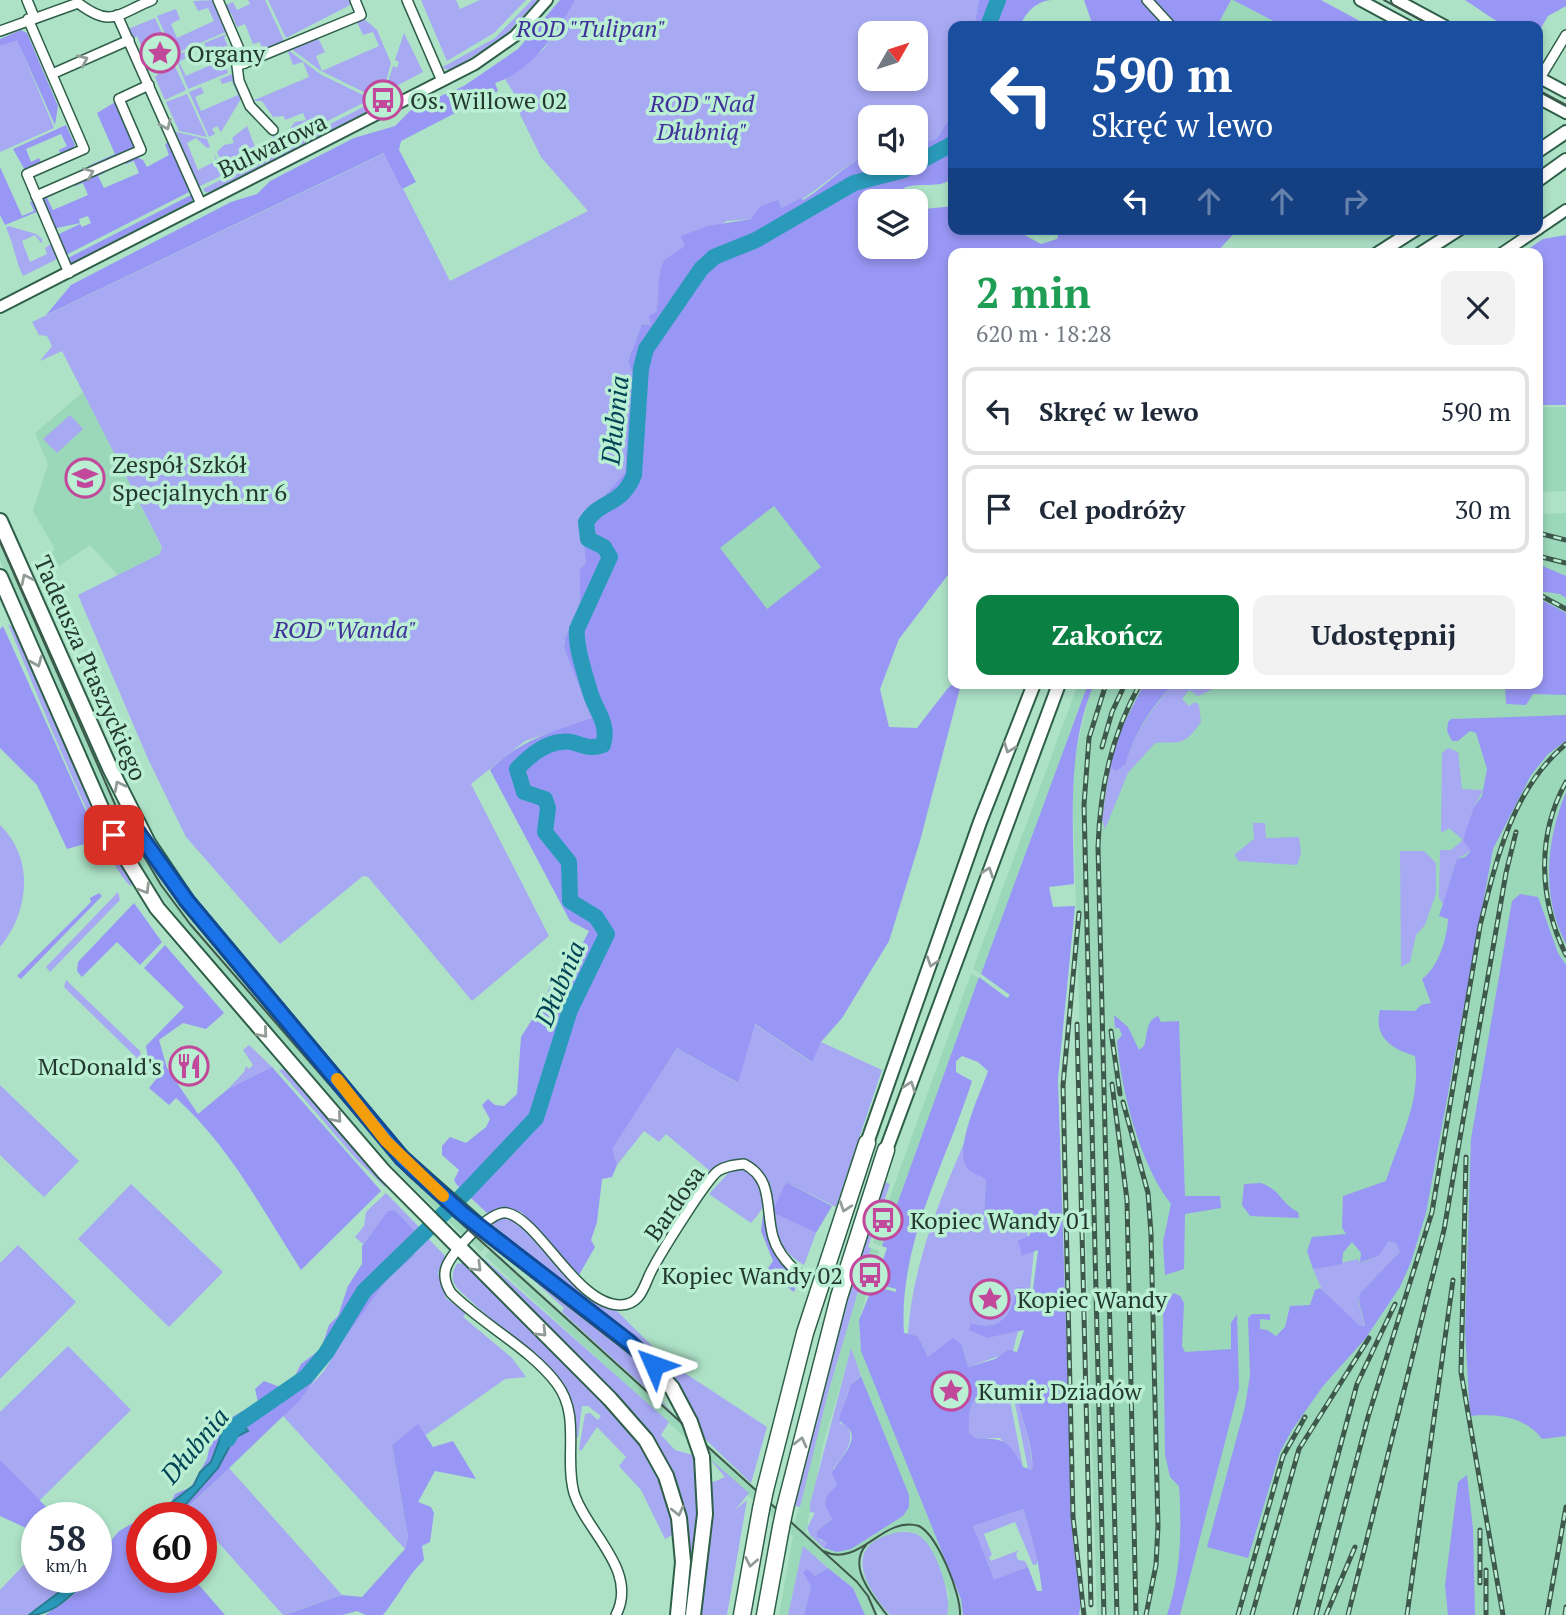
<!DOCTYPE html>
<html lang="pl">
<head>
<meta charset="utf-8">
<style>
	body { margin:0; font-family:"PT Serif",serif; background:#f2f2f3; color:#1f2937; height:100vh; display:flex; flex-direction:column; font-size:26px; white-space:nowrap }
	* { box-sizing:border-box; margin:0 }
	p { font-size:23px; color:#747a83 }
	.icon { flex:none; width:38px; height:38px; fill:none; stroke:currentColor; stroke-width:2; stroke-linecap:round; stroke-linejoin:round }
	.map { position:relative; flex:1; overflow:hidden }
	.panel { position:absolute; left:948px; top:248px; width:595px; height:441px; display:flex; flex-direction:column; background:#fff; border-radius:14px; box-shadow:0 4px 10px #0003 }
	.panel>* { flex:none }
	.top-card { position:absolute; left:948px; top:21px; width:595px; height:214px; border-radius:14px; box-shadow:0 4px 10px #0003; background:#1a4fa0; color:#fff; overflow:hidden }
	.needle { width:46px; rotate:51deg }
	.tools { position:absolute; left:858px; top:21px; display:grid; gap:14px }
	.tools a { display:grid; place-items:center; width:70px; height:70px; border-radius:14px; background:#fff; box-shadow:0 4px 10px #0003; font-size:35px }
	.speed { position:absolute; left:21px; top:1502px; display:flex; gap:14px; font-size:35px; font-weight:700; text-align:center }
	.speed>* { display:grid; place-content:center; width:91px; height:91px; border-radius:50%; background:#fff; box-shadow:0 4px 10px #0003; line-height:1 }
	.speed small { font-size:18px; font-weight:400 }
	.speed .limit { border:10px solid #d22; background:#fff; color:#111 }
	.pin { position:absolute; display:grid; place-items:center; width:60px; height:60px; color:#fff; margin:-30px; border-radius:14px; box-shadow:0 4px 10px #0006 }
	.me { position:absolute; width:77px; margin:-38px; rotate:313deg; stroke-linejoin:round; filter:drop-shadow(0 0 5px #0008) }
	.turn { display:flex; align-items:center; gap:24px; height:147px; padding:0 28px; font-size:32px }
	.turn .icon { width:91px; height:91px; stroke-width:2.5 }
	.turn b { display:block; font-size:49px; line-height:60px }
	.lanes { display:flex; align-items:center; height:66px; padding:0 28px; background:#0003; justify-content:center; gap:35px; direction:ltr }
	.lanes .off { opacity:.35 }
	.round { display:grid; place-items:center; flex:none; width:74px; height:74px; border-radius:14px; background:#f2f2f3 }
	.head { display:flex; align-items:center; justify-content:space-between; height:119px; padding:0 28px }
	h1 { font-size:42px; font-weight:600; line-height:52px; color:#1e9e55 }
	.primary-button { display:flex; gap:14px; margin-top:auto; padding:14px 28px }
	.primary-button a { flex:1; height:80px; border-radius:14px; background:#0b8043; color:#fff; font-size:28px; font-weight:600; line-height:80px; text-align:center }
	.primary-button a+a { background:#f2f2f3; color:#1f2937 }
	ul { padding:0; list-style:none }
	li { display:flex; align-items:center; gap:21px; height:88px; margin:0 14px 10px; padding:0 14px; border:4px solid #e0e1e3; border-radius:14px }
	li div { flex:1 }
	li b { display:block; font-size:26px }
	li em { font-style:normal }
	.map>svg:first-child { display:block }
	.built { fill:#9bd7b9; fill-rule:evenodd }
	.green { fill:#a7a9f3; fill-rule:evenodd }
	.forest { fill:#9897f5; fill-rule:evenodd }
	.water { fill:#2a9abb; stroke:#287d91; stroke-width:2 }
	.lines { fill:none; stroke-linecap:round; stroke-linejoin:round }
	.river { stroke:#2a9abb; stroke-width:16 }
	.minor-casing { stroke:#2e5f48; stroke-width:12 }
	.tertiary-casing { stroke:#2e5f48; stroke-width:14 }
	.secondary-casing { stroke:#2e5f48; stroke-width:16 }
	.primary-casing { stroke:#2e5f48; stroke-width:18 }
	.motorway-casing { stroke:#2e5f48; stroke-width:19 }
	.minor { stroke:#fff; stroke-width:9 }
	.tertiary { stroke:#fff; stroke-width:10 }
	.secondary { stroke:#fff; stroke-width:12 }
	.primary { stroke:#fff; stroke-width:14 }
	.motorway { stroke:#fff; stroke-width:16 }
	.tram { stroke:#3e594c; stroke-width:2 }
	.rail-casing { stroke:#3e594c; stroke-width:5 }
	.rail { stroke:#baefd4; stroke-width:2.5; stroke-dasharray:8; stroke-linecap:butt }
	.primary-bridge-casing { stroke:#2e5f48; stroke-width:18; stroke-linecap:butt }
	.motorway-bridge-casing { stroke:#2e5f48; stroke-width:19; stroke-linecap:butt }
	.primary-bridge { stroke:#fff; stroke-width:14 }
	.motorway-bridge { stroke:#fff; stroke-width:16 }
	.oneway { stroke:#919c96 }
	.route-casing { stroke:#114b97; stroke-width:18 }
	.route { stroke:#1a73e8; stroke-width:12 }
	.slow { stroke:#f59e0b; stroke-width:12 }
	.labels { text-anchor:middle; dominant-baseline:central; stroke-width:7; stroke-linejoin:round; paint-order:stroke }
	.park-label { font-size:24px; font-style:italic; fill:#40319b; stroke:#baefd4 }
	.poi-label { font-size:24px; fill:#23382e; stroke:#baefd4; text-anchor:start }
	.street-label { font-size:24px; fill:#23382e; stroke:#baefd4 }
	.water-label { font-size:26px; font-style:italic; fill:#014355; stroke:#baefd4 }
</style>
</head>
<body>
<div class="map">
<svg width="1566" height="1615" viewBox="0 0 1566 1615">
	<rect width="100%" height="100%" fill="#ade2c7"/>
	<g class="built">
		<path d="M1231 0H1233L1283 26H1217Z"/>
		<path d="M83 392 162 548 160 554 118 575 90 545 59 566 52 553 55 549 33 511 48 464 35 433Z"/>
		<path d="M1538 407H1566V491L1538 492Z"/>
		<path d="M774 506 822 567 767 610 719 548Z"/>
		<path d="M1566 513V1615H1097L1072 770 1088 699 1094 684H1538V514Z"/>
		<path d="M0 537 119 810 165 887 196 928 393 1158 487 1245 481 1252 376 1152 183 926 151 882 111 814 70 720 0 560Z"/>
		<path d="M1078 684H1088L981 974 973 969Z"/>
		<path d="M971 974 979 978 882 1246 873 1243Z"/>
		<path d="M491 1248 795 1523 828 1393 871 1248 879 1251 859 1320 860 1344 961 1599 963 1615H947L949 1594 931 1549 919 1535 904 1531 878 1539 865 1549 860 1561 861 1570 890 1615H883L877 1609 878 1615H865L853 1588 803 1547 788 1615H779L793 1536 485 1256ZM851 1349 909 1498 903 1516 851 1549 827 1550 806 1532 823 1445Z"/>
	</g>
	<g class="green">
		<path d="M216 0 228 31 174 54 157 16 176 9 180 19 171 24 177 38 214 21 208 8 198 11 193 1Z"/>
		<path d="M248 0H265L285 43 263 53 260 42 253 44 245 24 237 27 231 13 226 14 223 6 233 2 237 10 250 4Z"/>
		<path d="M268 0H351L352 4 286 38Z"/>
		<path d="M421 0H456L460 9 480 0H526L494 33 447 61Z"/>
		<path d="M532 0H538L503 38 451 70 441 68 495 38Z"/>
		<path d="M575 0H979L974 26H954V112L936 139 915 145V117H870V154C836 167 815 198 782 208L778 200 751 219 727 221 664 260 659 302 651 325 642 324 628 361 635 382 628 418 625 472 602 499 592 505 581 532 587 563 580 569V605L565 638 564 648 593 718 525 741 471 784 549 936 472 1001 368 877 363 876 280 944 186 837 148 759 78 595 160 554 162 547 62 351 40 361 52 346 47 336 39 335 32 322 385 153 450 281 588 211 541 157 514 102 518 100 505 79 544 49ZM870 33H915V79H870Z"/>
		<path d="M362 17 377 30 391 63 383 93 374 97 321 71 290 48 317 36 325 52 316 56 322 71 379 46 373 32 363 35 356 20Z"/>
		<path d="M155 18 172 55 154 74 137 36 132 38 128 29Z"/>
		<path d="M229 33 224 37 230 52 228 60 224 62 228 73 188 89 175 56 186 51 188 57 179 62 186 76 222 60 216 46 207 49 204 43Z"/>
		<path d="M404 33 423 72 385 92 393 66 397 68 399 62 395 60Z"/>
		<path d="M17 39 54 128 0 152V46Z"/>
		<path d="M287 49 320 74 371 99 282 144 281 141 295 122 306 120 303 113 285 120 284 116 273 117 262 101H252L309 77 303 62 293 65Z"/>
		<path d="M172 60 186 90 165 100 155 77Z"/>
		<path d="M232 74 242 97 221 132 217 126 212 129 215 134 209 137 189 92 201 87 204 93 195 97 201 111 238 95 232 81 222 84 220 79Z"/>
		<path d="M187 94 207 137 179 131 166 102Z"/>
		<path d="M375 101 378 106 209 193 205 192 203 189Z"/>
		<path d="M247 126 255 147 273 138 271 130 279 146 227 172 217 152 224 145 234 143 232 138Z"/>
		<path d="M172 131 207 139 210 147 207 148 196 138 187 143 198 170 216 161 214 154 225 174 196 188Z"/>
		<path d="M8 226 36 234 42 239V244L35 235 22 241 30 262 47 254 45 248 52 243 59 258 23 276C15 260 14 244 6 228Z"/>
		<path d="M70 415 83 429 57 453 43 439Z"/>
		<path d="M8 624 15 629 100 822 132 882 131 886C105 868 26 666 8 624Z"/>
		<path d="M1174 684H1224L1198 696 1189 690 1182 699 1189 706 1195 702 1199 705 1201 722C1183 747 1183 741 1155 743L1128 773 1105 829 1102 819 1110 766 1126 764C1132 735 1154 706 1174 684Z"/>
		<path d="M1448 748 1458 752 1462 789 1483 790 1474 807 1471 851 1457 859 1443 904 1439 898 1440 850H1451L1463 840 1449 828 1441 833 1442 753Z"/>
		<path d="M1253 823H1265L1266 838 1299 837 1301 853 1297 865 1238 861 1235 854 1254 839Z"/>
		<path d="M0 825C35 859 29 912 0 947Z"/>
		<path d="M1400 851H1424L1436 863V893L1425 925 1416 935 1410 962 1401 967Z"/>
		<path d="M118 892 120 900 50 972 46 967Z"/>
		<path d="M66 980 140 1051 142 1063 64 987Z"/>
		<path d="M754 1024 811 1062 821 1042 882 1070 836 1207 786 1182 773 1212 816 1233 804 1265C791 1258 778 1244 773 1228 772 1223 773 1217 772 1212 767 1170 752 1148 710 1171L666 1134 659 1142 644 1131 617 1165 611 1149 677 1048 737 1083Z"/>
		<path d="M249 1045 272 1067 228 1089 244 1072 246 1066 249 1069 253 1065 243 1050Z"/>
		<path d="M285 1069 386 1185 385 1187 357 1160 279 1070Z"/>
		<path d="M0 1085 79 1161 44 1197 0 1155Z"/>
		<path d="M964 1143C963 1164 971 1168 986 1180L984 1211 1030 1224 1022 1256 1034 1251 1030 1289 1017 1288C1012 1315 1001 1332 971 1323L988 1338 1018 1331 1013 1351 968 1367 962 1345 928 1357 918 1336 908 1334C912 1268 938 1204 964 1143Z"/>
		<path d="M733 1168C752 1168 772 1189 762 1208 760 1213 755 1218 751 1223L709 1194Z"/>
		<path d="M885 1182 890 1184 868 1247 871 1248 828 1393 800 1507 795 1506 850 1288Z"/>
		<path d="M131 1184 223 1272 169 1327 78 1239Z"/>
		<path d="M386 1193 419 1227 415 1231 395 1210 389 1211 363 1244 355 1237 364 1226 366 1212Z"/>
		<path d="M506 1217 525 1230 574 1282 614 1308 668 1362 767 1427 751 1483 704 1438 687 1402 653 1357 501 1237 504 1234 493 1225 496 1218Z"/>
		<path d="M425 1235 445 1256 438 1273 446 1298 466 1313 463 1317 512 1358 526 1377 505 1379 423 1437 418 1425 392 1445 408 1537 405 1549 283 1416 324 1371 356 1319 385 1282 414 1256 410 1248Z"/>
		<path d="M1389 1241 1396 1243 1400 1252 1360 1293 1359 1304 1365 1326H1360L1323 1292 1313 1269 1358 1259 1360 1263C1376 1260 1380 1252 1389 1241Z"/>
		<path d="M18 1245 76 1302 0 1379V1263Z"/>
		<path d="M495 1245C556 1291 652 1348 684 1418L652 1372 645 1380 647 1385 673 1413 562 1312 564 1308Z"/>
		<path d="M483 1258 669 1422 661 1435 675 1450 696 1456 701 1491 688 1615H683L671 1472 479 1262Z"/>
		<path d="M462 1263 472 1269 638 1436 670 1500 674 1534 665 1539 641 1490 619 1466 626 1457 597 1427 581 1451 579 1449 585 1414 590 1413 598 1420 601 1416 588 1406H582L578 1437 574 1441 572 1404 564 1387 458 1289C451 1281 451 1273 457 1264Z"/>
		<path d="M68 1346 131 1410 39 1501 0 1460V1412Z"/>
		<path d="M851 1348 861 1376C847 1384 844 1408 840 1423L848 1427C856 1441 842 1458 833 1469L837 1484 831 1491 833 1518 817 1531 820 1540 828 1543 824 1548 810 1535 807 1528 815 1513 810 1512V1504Z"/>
		<path d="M1011 1384H1017C1016 1409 1034 1443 1032 1470L1028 1469Z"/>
		<path d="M1007 1385 1023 1467 1000 1438H974L969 1432C969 1406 969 1393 999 1393Z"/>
		<path d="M709 1458 749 1493 735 1510 747 1500 727 1615H699L711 1512V1483L725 1477Z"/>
		<path d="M229 1468 342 1595 283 1615 201 1523V1517H196L188 1508Z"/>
		<path d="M1023 1509 1038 1552 1037 1564 1033 1565 1015 1522 984 1534 992 1555 989 1557 991 1561 1019 1550 1016 1554 1018 1560 1025 1561 1028 1567 994 1581 972 1526Z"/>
		<path d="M900 1532C907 1532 915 1532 921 1537 936 1548 953 1598 947 1615H890C863 1583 841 1543 900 1532Z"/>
		<path d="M803 1546 828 1568 815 1576 804 1570 811 1586 804 1615H788Z"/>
		<path d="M37 1551V1577H79L29 1615H0V1590Z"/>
	</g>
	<g class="forest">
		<path d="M560 0H575C556 34 533 70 495 83L498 91 401 141 399 150 416 182 402 189 384 153 46 315 71 285 231 202 257 194 270 181 354 138 395 126 413 108 464 86 518 49Z"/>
		<path d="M979 0H1052C1036 1 1026 12 1020 26H974Z"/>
		<path d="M1084 0H1231L1217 26H1093Z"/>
		<path d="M1233 0H1321L1369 26H1283Z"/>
		<path d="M1465 0H1566V6L1548 16 1538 33V26H1504Z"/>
		<path d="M21 30 27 33 58 106 55 125 17 40 0 46V39Z"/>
		<path d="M117 101 137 148 90 170 88 166 115 154 97 113Z"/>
		<path d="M954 112V178C937 190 921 181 904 188L909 201H870V247H915V207L925 209 954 206V229H1013L1041 244 1057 239 1060 229H1238L1215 254H954V567L899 639 880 689 889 727 917 728 948 688 954 683 961 684 920 841 889 941 842 1018 821 1042 812 1062 755 1024 738 1083 677 1048 612 1149 617 1165 612 1177 602 1179 597 1222 591 1240 595 1247 579 1275 521 1212 504 1207 487 1213 457 1185 454 1180 459 1170 442 1155V1146L450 1137 466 1143 486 1127 490 1119 482 1105 488 1099 495 1105 504 1106 517 1094 521 1037 545 999 554 976 570 968 589 931 570 921 490 770C522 739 551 732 592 718L564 648 565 638 580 605V569L586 563 581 520 585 512 602 499 625 472 628 418 635 382 628 361 642 324 651 325 649 316 656 312C661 295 655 282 664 260L685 246 681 236 708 226 751 219 761 206 778 200 782 208 801 198 803 200C827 186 844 164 870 154V163H915V145L936 139ZM774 506 821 567 767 609 720 548Z"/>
		<path d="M66 125 75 145 71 152 62 156 59 150 67 146 61 134 26 149 31 162 39 158 42 164 26 172 13 149Z"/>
		<path d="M170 142 191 191 64 256 55 236 80 224 82 227 91 223 88 216 79 219 80 223 57 228 54 234 42 205V196L53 190 55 194 47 198 53 210 88 195 83 183 75 186 73 182 105 168 106 172 98 176 104 188 139 173 134 161 126 164 124 160 134 156 143 160 147 167 169 155 165 144Z"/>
		<path d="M0 167 22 216 34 211 30 202 35 201 39 211 5 225 0 215Z"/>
		<path d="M193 194 192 201 79 259 71 263 66 259Z"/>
		<path d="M1566 235V405H1538V254H1521L1543 239Z"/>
		<path d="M1538 564 1566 576V598L1560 594 1538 591Z"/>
		<path d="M1538 598 1566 613V695L1533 694 1526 705 1506 704 1505 684H1538Z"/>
		<path d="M3 626 108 861H98L85 844 67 849 37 785 0 748V629Z"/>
		<path d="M1088 684H1094C1067 748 1073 816 1074 884L1049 887 1053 907 1075 906 1058 1079 1073 1542 1081 1601 1079 1615H963L961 1599 861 1351 859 1320 873 1286 896 1292V1289L875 1283 887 1248 882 1246 979 977 1007 998 1010 995 981 974ZM962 1056 978 1062 988 1071C981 1092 953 1149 967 1168 972 1174 980 1175 986 1180L984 1212 1003 1232 1017 1230 1021 1223 1030 1224V1235L1018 1241 1022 1256 1038 1250 1033 1289 1017 1287C1012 1315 1001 1332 971 1323L969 1330 988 1338 1024 1330 1017 1352 1008 1350 995 1359 968 1367 962 1345 953 1338 928 1357 918 1336 904 1333C898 1244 946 1163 972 1081L956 1072V1061ZM1007 1385H1017C1016 1412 1035 1442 1032 1470L1023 1467C1008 1440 1006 1439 975 1438L969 1432C969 1406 969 1393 999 1393ZM1023 1509C1033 1538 1039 1562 1042 1591H1037L1028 1567 994 1580 973 1526Z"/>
		<path d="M1144 684H1174C1153 704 1132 736 1126 764L1116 771 1110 766 1116 739Z"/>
		<path d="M1566 715V741L1548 754 1531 775 1493 849 1426 1213 1411 1262 1400 1287 1365 1339 1323 1386 1292 1430 1280 1452 1248 1558 1207 1547 1245 1407 1250 1375 1248 1318 1252 1314H1270V1320L1260 1319V1329L1267 1330 1276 1336 1285 1327 1290 1306 1310 1305 1315 1290 1320 1288 1360 1326H1365C1364 1315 1357 1304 1360 1293L1400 1252 1396 1243 1389 1241 1378 1256 1360 1263 1361 1253 1352 1242 1343 1253 1342 1264 1313 1269 1307 1251 1312 1237 1346 1234 1342 1227 1343 1196 1386 1181C1400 1136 1421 1104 1415 1056 1392 1049 1373 1037 1380 1010L1415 1011 1421 1005 1431 1003 1422 979C1438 968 1447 939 1448 919L1439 916 1457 859 1465 857 1471 851 1463 840 1474 807 1482 796 1487 769 1476 733 1470 731 1458 741H1452L1447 731 1448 722 1451 719Z"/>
		<path d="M1566 792V944C1541 897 1546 840 1566 792Z"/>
		<path d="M99 893 102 896 21 979 17 976 91 902 90 898Z"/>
		<path d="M1520 894 1538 897 1558 953 1566 965V1436L1542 1439C1526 1417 1496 1413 1470 1416L1465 1331 1471 1139 1512 901Z"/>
		<path d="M134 903 162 942 140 965 117 942 82 977 77 971 78 962Z"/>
		<path d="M165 945 224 1013 206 1029 183 1023 159 1040 167 1068 198 1114 228 1089 272 1067 381 1191 301 1270C263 1211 229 1145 176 1098L169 1105 149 1088 157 1078 150 1070 146 1046 184 1007 144 968Z"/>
		<path d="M1114 1015 1128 1027 1139 1050 1144 1046C1148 1035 1145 1021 1158 1016L1161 1022 1179 1021 1185 1196H1220L1221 1208 1185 1214 1184 1269 1165 1275 1163 1242 1171 1204C1140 1165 1121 1090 1117 1041L1122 1035 1119 1028H1115Z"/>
		<path d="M786 1182 832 1206 816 1233 772 1212Z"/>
		<path d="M1261 1183C1281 1190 1282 1205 1298 1212L1299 1218 1250 1216 1242 1205 1244 1184Z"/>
		<path d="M764 1206C768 1240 775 1254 798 1280L794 1292 767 1270 773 1261 761 1231Z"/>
		<path d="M395 1210 415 1231 410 1243 414 1256 385 1282 300 1400 178 1517H143L171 1503 175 1494 191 1487 207 1459 211 1441 221 1433 227 1420 258 1402 255 1389 264 1381 283 1388 293 1380 301 1364 321 1349 329 1325 338 1316 348 1286 362 1264V1246L388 1211Z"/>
		<path d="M1174 1293 1180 1296 1184 1303 1182 1346 1185 1352 1231 1349V1323L1237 1314 1239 1388 1180 1615H1167C1181 1574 1182 1529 1179 1486L1170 1477 1165 1454 1163 1306Z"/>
		<path d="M861 1376 909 1495V1507L903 1516 851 1549 837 1552 824 1548 827 1543 817 1537V1531L832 1519 825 1505 827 1496 837 1484 832 1473C837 1462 856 1445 851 1432 848 1425 842 1425 839 1419L851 1385Z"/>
		<path d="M418 1424 433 1447 453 1441 476 1479 435 1471 418 1502 431 1507 434 1513 430 1542 422 1546 424 1560C407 1576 398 1597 383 1615H366L357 1611 342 1615H284L342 1595 362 1597 405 1549 408 1537 392 1445Z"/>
		<path d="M0 1460 55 1516 37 1517V1533L0 1516Z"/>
		<path d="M1467 1475 1473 1529 1475 1615H1448L1445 1585 1458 1482Z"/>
		<path d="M142 1518V1577H192L225 1615H45L70 1598 91 1577H96V1559L119 1531Z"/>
		<path d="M828 1568 853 1588 865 1615H804L811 1586 803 1572 807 1569 815 1576Z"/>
	</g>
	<g class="water">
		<path d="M238 1418 248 1431 234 1438 218 1468 187 1503 165 1517H153L194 1485 200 1472 211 1462 225 1425Z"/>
		<path d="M79 1577H91C72 1593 56 1615 29 1615Z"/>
	</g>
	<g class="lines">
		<g class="river">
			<path d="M988 26 998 0"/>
			<path d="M228 1439 235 1426 306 1377 326 1353 364 1291 466 1192 536 1118 570 1010 607 934 596 917 570 901 569 862 545 832 548 808 545 799 524 792 517 769C530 755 550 739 571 742 584 745 589 750 603 745 610 722 594 710 589 688 584 671 575 645 577 629L610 557 604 547 588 539 586 522C601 499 621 507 634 475L641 368 646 349 701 269 714 257 756 240 854 183 904 170 954 143"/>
		</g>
		<g class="minor-casing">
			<g id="minor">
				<path d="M27 0 34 17"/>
				<path d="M218 0 245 63"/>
				<path d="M407 0 442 81"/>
				<path d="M1147 0 1171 26"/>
				<path d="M78 3C111 28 116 15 152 0"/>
				<path d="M117 15 201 204"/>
				<path d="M28 19 84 149 27 174 69 273"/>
				<path d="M0 31 78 3"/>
				<path d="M52 74 129 40"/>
				<path d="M1540 78 1566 35"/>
				<path d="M273 130 250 106 239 81 237 66 361 15 355 0"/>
				<path d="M36 196 141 150 119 99 149 85"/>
				<path d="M616 1615C639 1570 586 1532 574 1493 564 1457 581 1416 557 1384 531 1349 482 1324 451 1293 446 1285 443 1277 446 1268 451 1252 490 1210 507 1213 540 1220 577 1306 621 1305 643 1304 644 1283 653 1268 662 1251 706 1180 718 1171 726 1166 734 1165 744 1164 774 1179 765 1209 773 1237 777 1252 787 1263 798 1273"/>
			</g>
		</g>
		<g class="tertiary-casing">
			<g id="tertiary">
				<path d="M1360 0 1408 26"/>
				<path d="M1397 0 1445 26"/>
				<path d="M1538 77 1566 92"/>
				<path d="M1538 98 1566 113"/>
				<path d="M1538 229 1566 210"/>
				<path d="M1501 254 1538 229"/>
				<path d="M0 307 475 64 515 36 547 0"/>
			</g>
		</g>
		<g class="secondary-casing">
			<g id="secondary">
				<path d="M1538 151 1566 132"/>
				<path d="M1538 180 1566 160"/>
				<path d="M1377 254 1416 229"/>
				<path d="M1420 254 1459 229"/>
				<path d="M867 1143 980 822 1034 684"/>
				<path d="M886 1150 1059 684"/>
			</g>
		</g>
		<g class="primary-casing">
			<g id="primary">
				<path d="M0 521 110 768 148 843 187 901 402 1158 480 1227 639 1351 672 1388 690 1422"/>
				<path d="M0 577 102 810 128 861 157 908 384 1172 610 1399 646 1440 666 1476 679 1518 683 1562 678 1615"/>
				<path d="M693 1615 705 1514 702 1457"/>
			</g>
		</g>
		<g class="motorway-casing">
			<g id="motorway">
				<path d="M765 1490 805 1333 867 1143"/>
				<path d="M785 1508 839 1297 886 1150"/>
				<path d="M742 1615 761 1509"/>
				<path d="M765 1615 781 1527"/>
			</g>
		</g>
		<use href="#minor" class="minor"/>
		<use href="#tertiary" class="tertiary"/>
		<use href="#secondary" class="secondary"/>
		<use href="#primary" class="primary"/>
		<use href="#motorway" class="motorway"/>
		<g class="tram">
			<path d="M1384 0 1432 26"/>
			<path d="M1538 90 1566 105"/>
			<path d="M0 542 121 818 161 885 190 924 408 1175 857 1582 868 1596 876 1615"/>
			<path d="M866 1545C847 1567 873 1597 887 1615"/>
			<path d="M823 1551C860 1569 882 1515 919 1526 938 1536 961 1594 960 1615"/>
		</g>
		<g class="rail-casing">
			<g id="rail">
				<path d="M1538 533 1566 540"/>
				<path d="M1538 556 1566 563"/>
				<path d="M1538 594 1566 609"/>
				<path d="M1102 747 1112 712 1125 684"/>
				<path d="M1566 782C1536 836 1539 900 1566 955"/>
				<path d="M1079 913 1063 1085 1073 1517 1084 1615"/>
				<path d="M1077 1024 1091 1605"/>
				<path d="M1111 1031 1120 1094"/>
				<path d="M1112 1084 1127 1200 1136 1615"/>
				<path d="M1123 1102 1148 1193 1151 1234 1158 1526 1156 1565 1146 1615"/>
				<path d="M1466 1157 1461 1372 1503 1615"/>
				<path d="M1480 1530V1583"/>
				<path d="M1486 1570V1615"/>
				<path d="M1104 1615 1084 805 1089 738 1106 684"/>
				<path d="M1117 1615 1098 847C1100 788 1111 736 1140 684"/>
				<path d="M1238 1615 1283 1456 1305 1417"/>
				<path d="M1252 1615 1299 1449 1369 1338"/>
				<path d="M1295 1615 1357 1384 1395 1304"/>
				<path d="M1316 1615 1368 1417 1432 1212 1480 926C1496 860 1512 789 1566 744"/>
				<path d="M1326 1615 1355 1547"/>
				<path d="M1348 1615 1444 1230 1506 873 1516 832"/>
				<path d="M1407 1615 1453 1280"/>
				<path d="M1547 1615 1566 1507"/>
				<path d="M1565 1615 1566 1607"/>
			</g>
		</g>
		<use href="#rail" class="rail"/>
		<g class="primary-bridge-casing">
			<path id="primary-bridge" d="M690 1422 702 1457"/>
		</g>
		<g class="motorway-bridge-casing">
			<g id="motorway-bridge">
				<path d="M761 1509 765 1490"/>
				<path d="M781 1527 785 1508"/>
			</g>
		</g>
		<use href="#primary-bridge" class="primary-bridge"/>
		<use href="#motorway-bridge" class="motorway-bridge"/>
	</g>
	<defs><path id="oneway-chevron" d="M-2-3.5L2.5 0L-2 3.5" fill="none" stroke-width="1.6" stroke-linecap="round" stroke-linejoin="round" transform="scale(1.75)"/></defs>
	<g class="oneway">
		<use href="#oneway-chevron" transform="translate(83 60) rotate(-24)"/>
		<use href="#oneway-chevron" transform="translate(166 125) rotate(66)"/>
		<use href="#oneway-chevron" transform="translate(89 173) rotate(-23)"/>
		<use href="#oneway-chevron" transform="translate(26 579) rotate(-116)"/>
		<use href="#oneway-chevron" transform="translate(37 662) rotate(67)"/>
		<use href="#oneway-chevron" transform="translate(1009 748) rotate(111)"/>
		<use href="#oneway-chevron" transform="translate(119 786) rotate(-117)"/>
		<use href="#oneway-chevron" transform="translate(988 872) rotate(-70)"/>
		<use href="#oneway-chevron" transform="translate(145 889) rotate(58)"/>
		<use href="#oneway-chevron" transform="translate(932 962) rotate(109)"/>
		<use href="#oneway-chevron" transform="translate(263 1033) rotate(49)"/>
		<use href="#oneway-chevron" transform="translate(910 1086) rotate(-70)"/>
		<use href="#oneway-chevron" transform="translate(337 1118) rotate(49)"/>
		<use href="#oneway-chevron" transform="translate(845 1207) rotate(109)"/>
		<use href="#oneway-chevron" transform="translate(477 1267) rotate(45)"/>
		<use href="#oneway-chevron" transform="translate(542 1332) rotate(45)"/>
		<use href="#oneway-chevron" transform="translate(801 1442) rotate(-76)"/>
		<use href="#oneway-chevron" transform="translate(678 1511) rotate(77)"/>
		<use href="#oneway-chevron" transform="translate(751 1562) rotate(101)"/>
	</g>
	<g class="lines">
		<g class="route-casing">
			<path id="route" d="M114 835 113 825 119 818 127 820 134 827 187 901 402 1158 462 1213 629 1342 654 1365"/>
		</g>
		<use href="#route" class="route"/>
		<path class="slow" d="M337 1079 386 1141 443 1196"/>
	</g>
	<defs>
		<g id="sight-ring" transform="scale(2.0125)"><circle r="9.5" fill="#baefd4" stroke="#c2489b" stroke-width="1.5"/><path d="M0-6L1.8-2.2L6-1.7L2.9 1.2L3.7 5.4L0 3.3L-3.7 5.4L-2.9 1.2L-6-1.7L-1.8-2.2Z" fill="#c2489b"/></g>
		<g id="bus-ring" transform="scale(2.0125)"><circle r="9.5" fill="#baefd4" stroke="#c2489b" stroke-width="1.5"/><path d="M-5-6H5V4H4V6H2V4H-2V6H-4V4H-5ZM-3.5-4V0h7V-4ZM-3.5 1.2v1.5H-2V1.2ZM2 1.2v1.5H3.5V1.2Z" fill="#c2489b"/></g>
		<g id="school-ring" transform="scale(2.0125)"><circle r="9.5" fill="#baefd4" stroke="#c2489b" stroke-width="1.5"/><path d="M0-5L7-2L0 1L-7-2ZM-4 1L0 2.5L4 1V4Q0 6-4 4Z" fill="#c2489b"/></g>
		<g id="restaurant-ring" transform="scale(2.0125)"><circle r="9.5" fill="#baefd4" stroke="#c2489b" stroke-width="1.5"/><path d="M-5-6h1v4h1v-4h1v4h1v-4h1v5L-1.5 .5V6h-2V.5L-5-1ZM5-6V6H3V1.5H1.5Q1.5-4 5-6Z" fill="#c2489b"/></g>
	</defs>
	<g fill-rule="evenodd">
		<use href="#sight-ring" x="160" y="53"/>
		<use href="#bus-ring" x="383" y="100"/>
		<use href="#school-ring" x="85" y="478"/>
		<use href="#restaurant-ring" x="189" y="1066"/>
		<use href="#bus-ring" x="883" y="1220"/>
		<use href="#bus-ring" x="870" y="1275"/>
		<use href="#sight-ring" x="990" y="1299"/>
		<use href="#sight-ring" x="951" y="1391"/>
	</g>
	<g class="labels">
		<g class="park-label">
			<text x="591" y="28">ROD "Tulipan"</text>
			<text x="702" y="103">ROD "Nad<tspan x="702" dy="28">Dłubnią"</tspan></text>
			<text x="345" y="629">ROD "Wanda"</text>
		</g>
		<g class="poi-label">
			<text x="187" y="53">Organy</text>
			<text x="410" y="100">Os. Willowe 02</text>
			<text x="112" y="464">Zespół Szkół<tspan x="112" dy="28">Specjalnych nr 6</tspan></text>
			<text x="162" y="1066" text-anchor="end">McDonald's</text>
			<text x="910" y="1220">Kopiec Wandy 01</text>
			<text x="843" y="1275" text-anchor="end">Kopiec Wandy 02</text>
			<text x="1017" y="1299">Kopiec Wandy</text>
			<text x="978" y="1391">Kumir Dziadów</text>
		</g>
		<g class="street-label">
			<text transform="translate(272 145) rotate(-26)">Bulwarowa</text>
			<text transform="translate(91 668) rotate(66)">Tadeusza Ptaszyckiego</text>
			<text transform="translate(674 1203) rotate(-55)">Bardosa</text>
		</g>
		<g class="water-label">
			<text transform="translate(614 420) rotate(-84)">Dłubnia</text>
			<text transform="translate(559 983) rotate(-67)">Dłubnia</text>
			<text transform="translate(194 1445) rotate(-50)">Dłubnia</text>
		</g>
	</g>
</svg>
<div class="tools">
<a><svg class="needle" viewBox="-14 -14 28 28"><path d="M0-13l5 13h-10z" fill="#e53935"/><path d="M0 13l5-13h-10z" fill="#747a83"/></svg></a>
<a><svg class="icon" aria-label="sound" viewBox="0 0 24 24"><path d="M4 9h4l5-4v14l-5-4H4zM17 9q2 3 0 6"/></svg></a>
<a><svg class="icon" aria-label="layers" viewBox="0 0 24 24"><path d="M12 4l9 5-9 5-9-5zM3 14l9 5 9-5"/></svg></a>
</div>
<div class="speed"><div>58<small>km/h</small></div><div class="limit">60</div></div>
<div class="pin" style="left:114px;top:835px;background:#d93025"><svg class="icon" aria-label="arrive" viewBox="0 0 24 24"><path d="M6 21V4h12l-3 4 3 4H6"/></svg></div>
<svg class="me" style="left:654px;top:1365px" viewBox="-20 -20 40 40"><path d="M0-17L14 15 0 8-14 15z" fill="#1a73e8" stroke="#fff" stroke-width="4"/></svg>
<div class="top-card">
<div class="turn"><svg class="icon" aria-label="left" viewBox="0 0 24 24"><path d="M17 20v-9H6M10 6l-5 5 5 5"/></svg><div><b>590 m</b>Skręć w lewo</div></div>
<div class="lanes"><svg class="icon" aria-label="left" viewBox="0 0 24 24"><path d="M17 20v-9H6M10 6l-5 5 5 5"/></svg><svg class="icon off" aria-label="ahead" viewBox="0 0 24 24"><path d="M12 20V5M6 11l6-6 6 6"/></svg><svg class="icon off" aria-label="ahead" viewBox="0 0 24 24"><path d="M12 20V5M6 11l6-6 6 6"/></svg><svg class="icon off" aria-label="right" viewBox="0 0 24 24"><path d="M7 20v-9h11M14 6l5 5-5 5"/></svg></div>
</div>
<section class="panel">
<div class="head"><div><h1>2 min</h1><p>620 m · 18:28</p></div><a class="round"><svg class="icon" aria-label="close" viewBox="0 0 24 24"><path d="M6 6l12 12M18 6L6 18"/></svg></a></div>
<ul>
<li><svg class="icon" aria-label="left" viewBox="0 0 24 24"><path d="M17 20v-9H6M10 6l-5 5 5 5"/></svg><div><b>Skręć w lewo</b></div><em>590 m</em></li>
<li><svg class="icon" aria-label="arrive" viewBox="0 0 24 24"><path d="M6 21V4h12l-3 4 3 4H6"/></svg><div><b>Cel podróży</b></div><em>30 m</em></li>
</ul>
<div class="primary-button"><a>Zakończ</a><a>Udostępnij</a></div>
</section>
</div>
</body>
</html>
